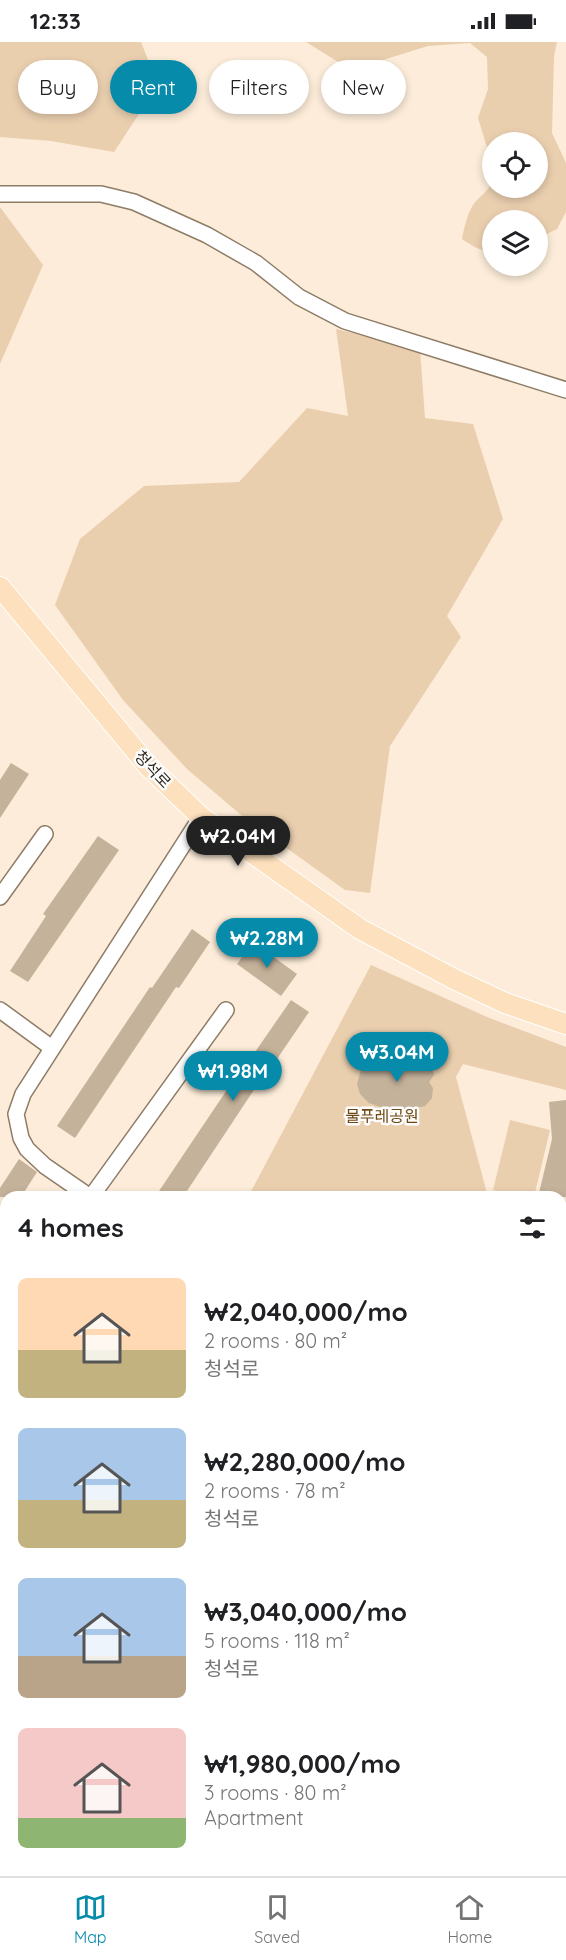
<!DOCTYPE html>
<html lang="en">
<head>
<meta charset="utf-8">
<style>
	body { margin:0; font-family:Quicksand,"Noto Sans KR",sans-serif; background:#f6f6f6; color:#202124; height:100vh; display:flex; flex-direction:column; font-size:22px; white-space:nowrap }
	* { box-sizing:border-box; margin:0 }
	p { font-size:20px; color:#757577 }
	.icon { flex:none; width:33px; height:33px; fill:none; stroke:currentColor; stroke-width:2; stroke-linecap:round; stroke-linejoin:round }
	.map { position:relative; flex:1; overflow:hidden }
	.drawer { position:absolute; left:0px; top:1149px; width:567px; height:686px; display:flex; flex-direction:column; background:#fff; border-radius:18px 18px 0 0; box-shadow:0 3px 9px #0003 }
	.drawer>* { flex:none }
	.guide { position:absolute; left:18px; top:18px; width:531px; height:54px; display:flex; gap:12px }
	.tools { position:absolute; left:482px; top:90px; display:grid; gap:12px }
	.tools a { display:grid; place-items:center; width:66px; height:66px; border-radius:50%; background:#fff; box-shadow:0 3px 9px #0003; font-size:30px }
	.price { position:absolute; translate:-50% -51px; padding:0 14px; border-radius:21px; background:#068bab; color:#fff; font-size:20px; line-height:39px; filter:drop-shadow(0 2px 3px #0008) }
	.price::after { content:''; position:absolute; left:50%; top:36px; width:18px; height:14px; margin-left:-9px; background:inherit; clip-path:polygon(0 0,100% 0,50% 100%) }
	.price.active { background:#222; color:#fff }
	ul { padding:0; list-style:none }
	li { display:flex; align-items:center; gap:18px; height:150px; padding:0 18px }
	li span { display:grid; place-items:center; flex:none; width:168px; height:120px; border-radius:9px; color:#555 }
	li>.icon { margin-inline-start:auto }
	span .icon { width:72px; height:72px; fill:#fffc; stroke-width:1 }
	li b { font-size:26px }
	h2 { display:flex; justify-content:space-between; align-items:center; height:72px; padding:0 18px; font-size:26px }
	.pill { padding:0 21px; border-radius:27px; background:#fff; box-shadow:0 3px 9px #0003; font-size:21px; line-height:54px }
	.pill.active { background:#068bab; color:#fff }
	.status { display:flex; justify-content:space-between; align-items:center; height:42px; padding:0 30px; background:#fff; direction:ltr }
	.status svg { height:16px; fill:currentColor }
	.dock { display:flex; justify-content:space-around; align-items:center; height:84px; border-top:2px solid #e0e0e0; background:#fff; font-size:16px; color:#757577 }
	.dock a { display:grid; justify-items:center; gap:3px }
	.dock .active { color:#068bab }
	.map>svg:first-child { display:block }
</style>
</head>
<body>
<div class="status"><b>12:33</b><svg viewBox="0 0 49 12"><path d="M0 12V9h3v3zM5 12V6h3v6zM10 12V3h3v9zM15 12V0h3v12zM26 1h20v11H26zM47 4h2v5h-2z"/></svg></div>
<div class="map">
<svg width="566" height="1834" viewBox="0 0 566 1834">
	<rect width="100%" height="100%" fill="#fcecd9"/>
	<!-- green -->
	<g fill="#eacfaf">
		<path d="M 0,0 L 141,0 L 158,43 L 114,110 L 51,99 L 0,95 Z"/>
		<path d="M 306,0 L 557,0 L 554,14 L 552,91 L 566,121 L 566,170 L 557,187 L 537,197 L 537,178 L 492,178 L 492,209 C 481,210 471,203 462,197 C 464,186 467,173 473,163 C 479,154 488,150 492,140 L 492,146 L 537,146 L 537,100 L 492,100 L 492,122 L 478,76 L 488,47 L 487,15 L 470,1 L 428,4 L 351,28 Z"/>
		<path d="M 0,165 L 43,223 L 0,322 Z"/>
		<path d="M 336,287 L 420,307 L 425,376 L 473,382 L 503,477 L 447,574 L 461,595 L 390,704 L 370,851 L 345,848 L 241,773 L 187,727 L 123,658 L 55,563 L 80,497 L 144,444 L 239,440 L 307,366 L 348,374 Z"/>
		<path d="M 371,923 L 487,975 L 566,1005 L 566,1048 L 463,1022 L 456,1035 L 488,1155 L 248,1155 Z"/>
		<path d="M 510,1078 L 550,1088 L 534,1155 L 521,1155 L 493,1148 Z"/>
	</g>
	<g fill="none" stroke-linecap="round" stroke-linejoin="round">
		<!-- stream -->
		<g stroke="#89755c" stroke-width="4.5">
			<path d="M 561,1354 L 566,1356"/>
			<path d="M 0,1615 L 6,1618"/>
			<path d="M 561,1791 L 566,1793"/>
		</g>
	</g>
	<!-- building -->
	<g fill="#c5b29b">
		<path d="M 11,721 L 29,732 L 0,776 L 0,738 Z"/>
		<path d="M 98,794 L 119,808 L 28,940 L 10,929 L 46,874 L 43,872 Z"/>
		<path d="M 192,887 L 210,900 L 179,946 L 176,945 L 75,1096 L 57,1084 L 150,945 L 152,946 Z"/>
		<path d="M 253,900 L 297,932 L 281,954 L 237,922 Z"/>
		<path d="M 291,958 L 309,970 L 277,1017 L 275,1016 L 183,1155 L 155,1155 L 251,1012 L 253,1013 Z"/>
		<path d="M 404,1014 L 423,1017 L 432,1024 L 434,1033 L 429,1040 L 433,1046 L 432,1056 L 425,1064 L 408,1068 L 386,1067 L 369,1061 L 360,1052 L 357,1042 L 362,1024 L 368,1019 L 387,1015 Z"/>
		<path d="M 566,1058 L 566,1155 L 538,1155 L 552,1097 L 549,1060 Z"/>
		<path d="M 19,1117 L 37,1130 L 21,1155 L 0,1155 L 0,1146 Z"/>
	</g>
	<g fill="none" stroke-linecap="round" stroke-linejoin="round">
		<!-- minor casing -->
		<g stroke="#8e7c67" stroke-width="18">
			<g id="minor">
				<path d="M 0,152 L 101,152 L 134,160 L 207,193 L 256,221 L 299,255 L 345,279 L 566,348"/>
				<path d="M 0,855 L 45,792"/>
				<path d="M 0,968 L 52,1006"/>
				<path d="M 90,1155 L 45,1124 L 27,1107 L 21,1096 L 16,1072 L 23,1052 L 201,775"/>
				<path d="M 91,1155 L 226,968"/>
				<path d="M 0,1281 L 6,1272"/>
				<path d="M 0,1781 L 6,1783"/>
				<path d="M 145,1828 L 158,1834"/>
			</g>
		</g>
		<!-- major casing -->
		<g stroke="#fff" stroke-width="22">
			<path id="major" d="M 0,545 L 149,725 L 201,775 L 360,887 L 454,937 L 505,961 L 566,982"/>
		</g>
		<!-- minor -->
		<use href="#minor" stroke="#fff" stroke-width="15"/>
		<!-- major -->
		<use href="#major" stroke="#fde0bd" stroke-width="20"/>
	</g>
	<g text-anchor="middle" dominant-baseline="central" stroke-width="5" stroke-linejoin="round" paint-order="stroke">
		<!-- street labels -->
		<g font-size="16" fill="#302920" stroke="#fcfcfc">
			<text transform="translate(153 727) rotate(47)">청석로</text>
		</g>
		<!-- park labels -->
		<g font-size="16" fill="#6e4913" stroke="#fcfcfc">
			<text x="382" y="1074">물푸레공원</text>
		</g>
	</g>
</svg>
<div class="tools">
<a><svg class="icon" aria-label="locate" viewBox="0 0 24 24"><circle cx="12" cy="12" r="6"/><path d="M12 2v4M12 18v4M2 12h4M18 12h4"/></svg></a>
<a><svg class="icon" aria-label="layers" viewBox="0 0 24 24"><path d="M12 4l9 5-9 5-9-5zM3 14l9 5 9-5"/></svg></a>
</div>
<b class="price active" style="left:238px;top:825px">₩2.04M</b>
<b class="price" style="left:267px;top:927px">₩2.28M</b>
<b class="price" style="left:397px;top:1041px">₩3.04M</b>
<b class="price" style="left:233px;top:1060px">₩1.98M</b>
<div class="guide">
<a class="pill">Buy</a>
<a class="pill active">Rent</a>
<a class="pill">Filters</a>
<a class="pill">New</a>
</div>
<section class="drawer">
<h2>4 homes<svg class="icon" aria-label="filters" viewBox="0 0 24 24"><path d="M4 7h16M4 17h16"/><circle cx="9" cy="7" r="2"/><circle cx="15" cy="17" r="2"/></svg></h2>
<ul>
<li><span style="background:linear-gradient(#ffd9b3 60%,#c2b280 0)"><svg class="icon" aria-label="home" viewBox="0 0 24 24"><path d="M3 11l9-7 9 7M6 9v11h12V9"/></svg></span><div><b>₩2,040,000/mo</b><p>2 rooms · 80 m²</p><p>청석로</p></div></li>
<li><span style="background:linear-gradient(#a9c7e8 60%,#c2b280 0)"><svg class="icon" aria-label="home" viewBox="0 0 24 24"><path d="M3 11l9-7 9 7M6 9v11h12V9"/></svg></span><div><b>₩2,280,000/mo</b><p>2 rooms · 78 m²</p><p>청석로</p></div></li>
<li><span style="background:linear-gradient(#a9c7e8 65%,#b9a48a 0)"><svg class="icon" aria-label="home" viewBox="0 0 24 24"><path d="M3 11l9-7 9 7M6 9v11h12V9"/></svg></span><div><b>₩3,040,000/mo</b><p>5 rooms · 118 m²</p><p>청석로</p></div></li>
<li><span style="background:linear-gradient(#f6c9c9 75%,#8fb573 0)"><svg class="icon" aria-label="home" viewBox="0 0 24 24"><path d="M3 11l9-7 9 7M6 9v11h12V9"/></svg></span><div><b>₩1,980,000/mo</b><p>3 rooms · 80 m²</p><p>Apartment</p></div></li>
</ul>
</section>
</div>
<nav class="dock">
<a class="active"><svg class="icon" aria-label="map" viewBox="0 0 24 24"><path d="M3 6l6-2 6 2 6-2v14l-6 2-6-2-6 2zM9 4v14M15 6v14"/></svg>Map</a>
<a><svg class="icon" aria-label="saved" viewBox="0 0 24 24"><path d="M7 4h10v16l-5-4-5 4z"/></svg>Saved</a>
<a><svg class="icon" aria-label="home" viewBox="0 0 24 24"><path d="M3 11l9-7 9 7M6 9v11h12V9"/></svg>Home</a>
</nav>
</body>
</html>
